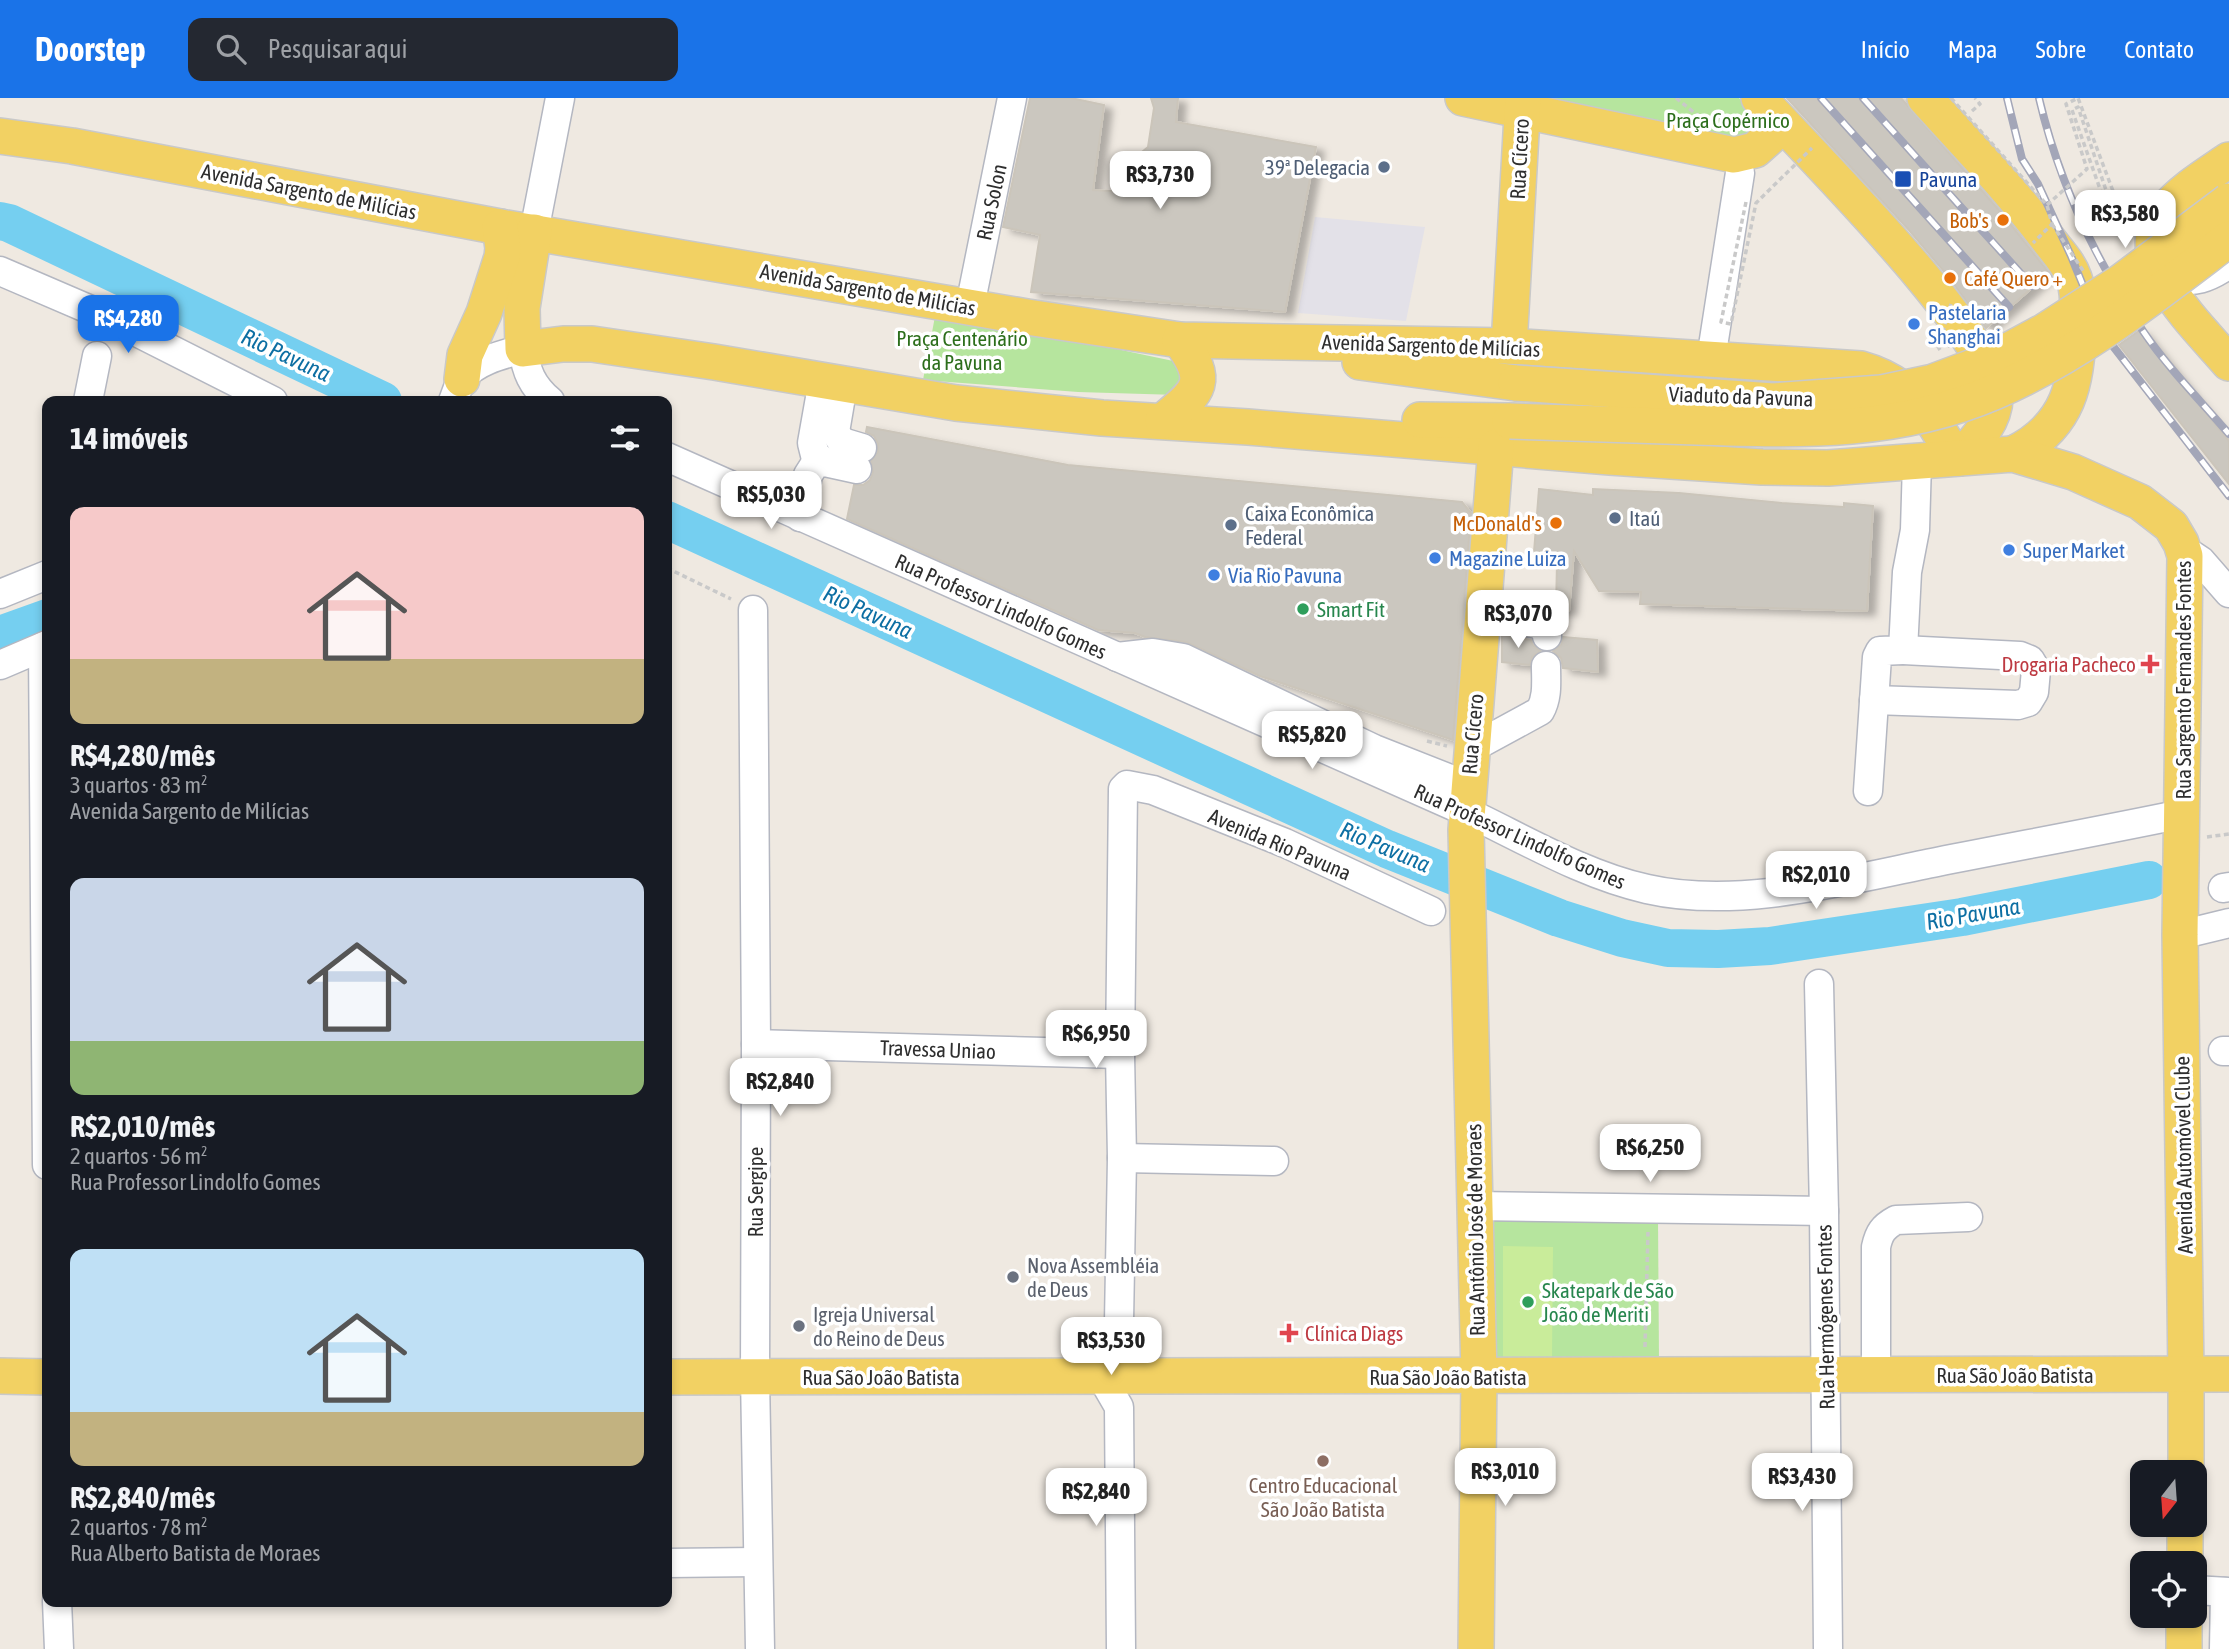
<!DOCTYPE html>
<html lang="pt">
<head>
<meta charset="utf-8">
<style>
	body { margin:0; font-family:"Asap Condensed",sans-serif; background:#242831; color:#f1f3f6; height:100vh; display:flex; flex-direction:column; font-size:26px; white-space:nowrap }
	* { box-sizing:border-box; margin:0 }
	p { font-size:23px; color:#9ea1a6 }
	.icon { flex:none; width:38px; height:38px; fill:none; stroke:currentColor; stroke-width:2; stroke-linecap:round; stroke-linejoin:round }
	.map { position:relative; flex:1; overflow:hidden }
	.drawer { position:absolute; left:42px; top:298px; width:630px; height:1211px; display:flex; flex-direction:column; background:#171b24; border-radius:14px; box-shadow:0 4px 10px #0003 }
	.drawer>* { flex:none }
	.needle { width:46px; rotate:197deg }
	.controls { position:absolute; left:2130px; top:1362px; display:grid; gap:14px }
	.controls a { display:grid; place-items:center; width:77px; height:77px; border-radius:14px; background:#171b24; box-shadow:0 4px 10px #0003; font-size:35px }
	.price { position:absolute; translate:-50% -60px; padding:0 16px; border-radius:14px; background:#fff; color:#222; font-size:23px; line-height:46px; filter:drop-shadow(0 2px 4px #0008) }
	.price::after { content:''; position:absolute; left:50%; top:42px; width:21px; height:16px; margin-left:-10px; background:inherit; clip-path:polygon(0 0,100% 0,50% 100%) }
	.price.selected { background:#1a73e8; color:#fff }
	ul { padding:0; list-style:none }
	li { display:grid; align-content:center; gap:14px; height:371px; padding:0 28px }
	li span { display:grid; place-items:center; height:217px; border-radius:14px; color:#555 }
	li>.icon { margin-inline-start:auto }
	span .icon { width:126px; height:126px; fill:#fffc; stroke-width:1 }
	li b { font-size:30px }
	h2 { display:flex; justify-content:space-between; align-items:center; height:84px; padding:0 28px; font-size:30px }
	header { display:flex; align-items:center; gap:42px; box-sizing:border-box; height:98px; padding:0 35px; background:#1a73e8; color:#fff }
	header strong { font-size:33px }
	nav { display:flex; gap:38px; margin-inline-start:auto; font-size:24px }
	.search { width:490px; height:63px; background:#242831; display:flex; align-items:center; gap:18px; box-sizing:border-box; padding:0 24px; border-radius:14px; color:#9ea1a6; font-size:26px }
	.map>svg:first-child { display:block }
</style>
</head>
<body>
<header>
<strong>Doorstep</strong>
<div class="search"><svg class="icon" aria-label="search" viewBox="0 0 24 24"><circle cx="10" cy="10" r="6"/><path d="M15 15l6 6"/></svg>Pesquisar aqui</div>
<nav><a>Início</a><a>Mapa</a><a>Sobre</a><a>Contato</a></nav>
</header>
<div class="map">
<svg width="2229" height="1551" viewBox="0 0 2229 1551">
	<defs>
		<filter id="shadow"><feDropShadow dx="8" dy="4.5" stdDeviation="3.5" flood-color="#0004"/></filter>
	</defs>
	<rect width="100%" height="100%" fill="#efe9e1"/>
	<!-- industrial -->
	<path fill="#e3e1e8" d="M 1315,119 L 1425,129 L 1406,223 L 1298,215 Z"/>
	<!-- green -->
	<g fill="#b6e59e">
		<path d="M 1532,0 L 1739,0 L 1757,20 L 1752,36 L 1745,42 Z"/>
		<path d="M 936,213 L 1178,264 L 1187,267 L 1178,297 L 1078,294 L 923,282 Z"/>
		<path d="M 1492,1120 L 1658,1120 L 1659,1264 L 1492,1264 Z"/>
	</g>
	<!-- pitch -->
	<path fill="#c9ec9a" d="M 1503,1148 L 1553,1149 L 1552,1260 L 1503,1259 Z"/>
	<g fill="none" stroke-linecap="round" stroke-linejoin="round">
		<!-- river -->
		<g stroke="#75cff0" stroke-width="38">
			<path d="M 0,123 L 9,125 L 383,303"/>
			<path d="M 667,422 L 1387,751 L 1559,820 L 1622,840 L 1668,850 L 1718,851 L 1770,848 L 1962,819 L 2149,782"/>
			<path d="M 0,537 L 47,520"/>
		</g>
	</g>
	<!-- building -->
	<g fill="#cbc7bf" stroke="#cbc5ba" stroke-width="2" filter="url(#shadow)">
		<path d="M 1030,0 L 1071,0 L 1104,7 L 1093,92 L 1129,94 L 1131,63 L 1148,49 L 1154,10 L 1151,0 L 1178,0 L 1176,24 L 1316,49 L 1285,214 L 1031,194 L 1040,137 L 1003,129 Z"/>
		<path d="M 1787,0 L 1901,0 L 2003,117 L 2049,175 L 1986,230 L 1948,178 L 1909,132 Z"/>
		<path d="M 2140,232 L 2229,343 L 2229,386 L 2119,247 Z"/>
		<path d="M 867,329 L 1068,367 L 1462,404 L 1471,415 L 1453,642 L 1260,578 L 1186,544 L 1145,539 L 1135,535 L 1098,532 L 847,421 L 854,387 L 863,387 L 870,382 L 873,374 L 871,363 L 878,354 L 878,346 L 874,338 L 866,334 Z"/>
		<path d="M 1539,391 L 1593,397 L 1593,391 L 1679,395 L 1782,405 L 1844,409 L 1844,405 L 1873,408 L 1867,513 L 1640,506 L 1641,494 L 1599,493 L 1574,453 L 1569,513 L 1556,512 L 1557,464 L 1534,454 Z"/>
		<path d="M 1502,537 L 1531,542 L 1533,547 L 1540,553 L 1532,559 L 1530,567 L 1502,564 Z"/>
		<path d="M 1563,539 L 1597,542 L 1598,574 L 1563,570 L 1561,560 L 1553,553 L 1561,547 Z"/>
	</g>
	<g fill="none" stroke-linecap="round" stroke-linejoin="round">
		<!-- minor casing -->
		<g stroke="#b4b7c1" stroke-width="31">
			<g id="minor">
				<path d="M 534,134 L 560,0"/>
				<path d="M 0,173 L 107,219 L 273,303"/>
				<path d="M 2170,179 C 2194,186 2209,180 2229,166"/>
				<path d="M 970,208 L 1012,0"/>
				<path d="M 1711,261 L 1740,75"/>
				<path d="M 823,283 L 812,345 L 815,357 L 825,364"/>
				<path d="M 843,287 L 835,334 L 842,344 L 862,350"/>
				<path d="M 88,303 L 97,258"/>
				<path d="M 453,303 C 456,296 458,288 462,281 C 474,263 504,256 523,251 C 526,273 532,288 550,303"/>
				<path d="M 667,359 L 1467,714 C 1524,741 1584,777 1647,791 C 1739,812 1846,782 1937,764 C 2018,748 2100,733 2182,716"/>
				<path d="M 800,419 L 808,377 L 815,366 L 825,364 L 857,371"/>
				<path d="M 2183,451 L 2201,463 L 2229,495"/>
				<path d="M 0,496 L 47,477"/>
				<path d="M 753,512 L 756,946 L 755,1279 L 760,1551"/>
				<path d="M 1482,517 L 1538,526 L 1547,533 L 1547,538"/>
				<path d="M 43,549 L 47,1067"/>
				<path d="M 1117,559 L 1153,555 L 1183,560 L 1374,651 L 1468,688"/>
				<path d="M 0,567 L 47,547"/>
				<path d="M 1874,602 L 2018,607 L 2028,604 L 2034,594 L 2036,572 L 2030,562 L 2020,558 L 1903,552"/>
				<path d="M 1472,650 L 1540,613 C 1548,599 1546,584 1546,568"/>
				<path d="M 1868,693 L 1877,559 L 1880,553 L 1903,552 L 1907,474 L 1915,432 L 1917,364"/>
				<path d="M 2223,790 L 2229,789"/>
				<path d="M 2180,837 L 2229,825"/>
				<path d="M 1819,886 L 1824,1113 L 1828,1551"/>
				<path d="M 756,946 L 1120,956"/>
				<path d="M 2223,953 L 2229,953"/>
				<path d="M 1122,1060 L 1274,1063"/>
				<path d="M 1475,1108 L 1824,1113"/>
				<path d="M 1101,1278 L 1119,1309 L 1121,1551"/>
				<path d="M 1118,1278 L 1122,1060 L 1120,956 L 1123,691 L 1127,687 L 1153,692 L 1285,745 L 1431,813"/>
				<path d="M 1876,1278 L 1876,1149 C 1879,1135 1883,1129 1896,1122 L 1968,1119"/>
				<path d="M 667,1465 L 757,1464"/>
				<path d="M 2194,1492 L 2229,1494"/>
				<path d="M 57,1503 L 59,1551"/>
				<path d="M 2224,1551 L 2225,1494"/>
			</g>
		</g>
		<!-- major casing -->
		<g stroke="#c9c9c9" stroke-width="38">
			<g id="major">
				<path d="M 1463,0 L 1734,57 L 1755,52 L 1783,27"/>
				<path d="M 1759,0 C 1806,52 1993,237 1995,297 C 1996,322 1976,344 1959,360"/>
				<path d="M 1925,0 C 1967,46 2010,91 2047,140 C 2056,152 2069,165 2074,180 C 2079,194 2078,212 2078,227 C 2078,284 2069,329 2013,356"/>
				<path d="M 0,38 L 72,48 L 500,129 L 1027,219 L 1180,242 L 1509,248 L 1861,271 C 1890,279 1915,297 1932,322 C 1941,335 1947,348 1957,360"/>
				<path d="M 2229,62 C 2207,77 2182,92 2165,113 C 2125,163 2198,228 2229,265"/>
				<path d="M 534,134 L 522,210 L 523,251 L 563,246 L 592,246 L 714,264 L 956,305 L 1102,320 L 1248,329 L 1610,359 L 1762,369 L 1828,370 L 2013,356 L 2073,374 L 2140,404 L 2171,428 L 2181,445 L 2185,458 L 2180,837 L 2186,1277 L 2186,1374"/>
				<path d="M 1509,248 L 1523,0"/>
				<path d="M 1360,264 L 1516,285"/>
				<path d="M 462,281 L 465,257 L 484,215 L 502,159 L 503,150 L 500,129"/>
				<path d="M 1420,322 L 1510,323"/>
				<path d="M 1163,323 C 1199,293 1211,285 1180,242"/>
				<path d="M 0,1278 L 47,1279"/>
				<path d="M 667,1279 L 2229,1276"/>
				<path d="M 2185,1465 L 2185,1426"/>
				<path d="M 1476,1551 L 1479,1278 L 1466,732 L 1496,349"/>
				<path d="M 2184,1551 L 2184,1517"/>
			</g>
		</g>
		<!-- path -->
		<g stroke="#c9c9c9" stroke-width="3.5" stroke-dasharray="5 3.5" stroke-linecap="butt">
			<path d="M 1676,0 L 1701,20"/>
			<path d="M 1972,13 L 1980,6 L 1975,0"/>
			<path d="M 2110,104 L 2133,115"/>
			<path d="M 667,470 L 731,501"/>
			<path d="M 1427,643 L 1447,648"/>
			<path d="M 2207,739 L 2229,736"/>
			<path d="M 1645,1249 L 1648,1134"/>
		</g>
		<!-- minor -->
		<use href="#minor" stroke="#fff" stroke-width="28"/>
		<!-- major -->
		<use href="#major" stroke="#f2d163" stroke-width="35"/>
		<!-- rail casing -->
		<g stroke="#a3a6b8" stroke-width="8">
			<g id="rail">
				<path d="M 1821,0 L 2009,209"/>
				<path d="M 1863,0 L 2032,188"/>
				<path d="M 2007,0 L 2022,61 L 2038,86 L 2071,158 L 2102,234 L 2229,398"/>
				<path d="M 2039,0 C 2059,85 2095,161 2143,233 C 2168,270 2200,302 2229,336"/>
			</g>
		</g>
		<!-- rail -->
		<use href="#rail" stroke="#fff" stroke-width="5" stroke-dasharray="16" stroke-linecap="butt"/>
		<!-- major-bridge casing -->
		<g stroke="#c9c9c9" stroke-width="38" stroke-linecap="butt">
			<g id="major-bridge">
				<path d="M 1516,285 L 1773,303 L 1881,295 L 1933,284 L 1989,263 L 2045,233 L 2121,184 L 2229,103"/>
				<path d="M 1510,323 C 1572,325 1634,327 1696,329 C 1800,332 1896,336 1994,294 C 2080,257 2155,197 2229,141"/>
			</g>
		</g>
		<!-- path-bridge -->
		<g stroke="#c9c9c9" stroke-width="3.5" stroke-dasharray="5 3.5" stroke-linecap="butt">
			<path d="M 1951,0 L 2047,107 L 2052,126 L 2033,145"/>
			<path d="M 1746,104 L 1721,224 L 1731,226 L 1756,105 L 1812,50"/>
			<path d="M 2047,107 L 2087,71 L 2066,6 L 2078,0 L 2128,133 L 2116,136 L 2072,12 L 2078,9 L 2110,104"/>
			<path d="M 2052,126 L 2084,174"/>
			<path d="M 1950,249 L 1942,237 L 1951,206"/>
			<path d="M 1940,252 L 1937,247 L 1943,242 L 1947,248"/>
		</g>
		<!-- major-bridge -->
		<use href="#major-bridge" stroke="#f2d163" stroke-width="35"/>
	</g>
	<!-- markers -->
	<g fill="#5c6f8a" stroke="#fff" stroke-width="2.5">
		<circle cx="1384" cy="69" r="7"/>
		<circle cx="1615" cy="420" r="7"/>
		<circle cx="1231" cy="427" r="7"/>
	</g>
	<rect fill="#1a4fb4" stroke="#fff" stroke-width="2.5" x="1894" y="72" width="18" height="18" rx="3.5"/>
	<g fill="#e8710a" stroke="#fff" stroke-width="2.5">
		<circle cx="2003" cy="122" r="7"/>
		<circle cx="1950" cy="180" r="7"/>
		<circle cx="1556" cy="425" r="7"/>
	</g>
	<g fill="#3f7fe0" stroke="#fff" stroke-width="2.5">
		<circle cx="1914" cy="226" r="7"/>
		<circle cx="2009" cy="452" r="7"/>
		<circle cx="1435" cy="460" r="7"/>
		<circle cx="1214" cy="477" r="7"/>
	</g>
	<g fill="#2e9e5b" stroke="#fff" stroke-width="2.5">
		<circle cx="1303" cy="511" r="7"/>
		<circle cx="1528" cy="1204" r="7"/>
	</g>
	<g fill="#e0444e" stroke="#fff" stroke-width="2.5">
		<path d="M2146.5 555.5h7v7h7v7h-7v7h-7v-7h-7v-7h7z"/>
		<path d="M1285.5 1224.5h7v7h7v7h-7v7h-7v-7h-7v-7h7z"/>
	</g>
	<g fill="#6b7280" stroke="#fff" stroke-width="2.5">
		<circle cx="1013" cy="1179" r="7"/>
		<circle cx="799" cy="1228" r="7"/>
	</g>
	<circle fill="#8d6e63" stroke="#fff" stroke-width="2.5" cx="1323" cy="1363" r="7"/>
	<g text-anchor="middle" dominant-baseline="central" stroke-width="7" stroke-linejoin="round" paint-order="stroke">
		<!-- park labels -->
		<g font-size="21" fill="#2c6e1b" stroke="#fff">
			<text x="1728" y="22">Praça Copérnico</text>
			<text x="962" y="240">Praça Centenário<tspan x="962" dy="24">da Pavuna</tspan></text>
		</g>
		<!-- street labels -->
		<g font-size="21" fill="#2e2e2e" stroke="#fff">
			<text transform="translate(1519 61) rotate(-87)">Rua Cícero</text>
			<text transform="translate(309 93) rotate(11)">Avenida Sargento de Milícias</text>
			<text transform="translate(991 104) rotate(-78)">Rua Solon</text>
			<text transform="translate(868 191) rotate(10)">Avenida Sargento de Milícias</text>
			<text transform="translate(1431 247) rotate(2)">Avenida Sargento de Milícias</text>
			<text transform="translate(1741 298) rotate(2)">Viaduto da Pavuna</text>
			<text transform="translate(1001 508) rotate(24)">Rua Professor Lindolfo Gomes</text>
			<text transform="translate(2183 582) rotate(-90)">Rua Sargento Fernandes Fontes</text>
			<text transform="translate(1472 636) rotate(-85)">Rua Cícero</text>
			<text transform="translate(1520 738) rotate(24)">Rua Professor Lindolfo Gomes</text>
			<text transform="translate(1280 746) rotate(23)">Avenida Rio Pavuna</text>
			<text transform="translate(938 951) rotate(2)">Travessa Uniao</text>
			<text transform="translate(2183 1057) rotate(-91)">Avenida Automóvel Clube</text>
			<text transform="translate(755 1094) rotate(-90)">Rua Sergipe</text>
			<text transform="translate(1475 1132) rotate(-91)">Rua Antônio José de Moraes</text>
			<text transform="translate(1825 1219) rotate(-91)">Rua Hermógenes Fontes</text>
			<text x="2015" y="1277">Rua São João Batista</text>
			<text x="881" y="1279">Rua São João Batista</text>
			<text x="1448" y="1279">Rua São João Batista</text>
		</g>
		<!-- service labels -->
		<g font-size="21" fill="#4e5e75" stroke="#fff" text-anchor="start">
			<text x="1370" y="69" text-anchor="end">39ª Delegacia</text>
			<text x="1245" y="415">Caixa Econômica<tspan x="1245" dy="24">Federal</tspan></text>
			<text x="1629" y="420">Itaú</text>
		</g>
		<!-- transit labels -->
		<g font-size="21" fill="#164399" stroke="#fff" text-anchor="start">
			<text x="1919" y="81">Pavuna</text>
		</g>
		<!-- food labels -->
		<g font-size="21" fill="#c56008" stroke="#fff" text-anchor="end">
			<text x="1989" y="122">Bob's</text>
			<text x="1964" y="180" text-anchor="start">Café Quero +</text>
			<text x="1542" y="425">McDonald's</text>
		</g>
		<!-- shop labels -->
		<g font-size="21" fill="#366cbe" stroke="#fff" text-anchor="start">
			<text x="1928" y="214">Pastelaria<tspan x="1928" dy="24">Shanghai</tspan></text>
			<text x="2023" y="452">Super Market</text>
			<text x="1449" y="460">Magazine Luiza</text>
			<text x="1228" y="477">Via Rio Pavuna</text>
		</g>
		<!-- leisure labels -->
		<g font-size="21" fill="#27864d" stroke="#fff" text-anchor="start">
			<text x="1317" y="511">Smart Fit</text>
			<text x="1542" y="1192">Skatepark de São<tspan x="1542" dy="24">João de Meriti</tspan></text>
		</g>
		<!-- health labels -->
		<g font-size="21" fill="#be3a42" stroke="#fff" text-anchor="end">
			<text x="2136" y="566">Drogaria Pacheco</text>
			<text x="1305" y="1235" text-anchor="start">Clínica Diags</text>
		</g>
		<!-- worship labels -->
		<g font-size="21" fill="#5b616d" stroke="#fff" text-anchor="start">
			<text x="1027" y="1167">Nova Assembléia<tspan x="1027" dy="24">de Deus</tspan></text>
			<text x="813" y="1216">Igreja Universal<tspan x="813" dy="24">do Reino de Deus</tspan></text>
		</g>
		<!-- education labels -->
		<g font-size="21" fill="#785e54" stroke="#fff">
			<text x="1323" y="1387">Centro Educacional<tspan x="1323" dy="24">São João Batista</tspan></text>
		</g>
		<!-- water labels -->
		<g font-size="23" font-style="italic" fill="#0d6fa3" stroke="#fff">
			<text transform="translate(286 257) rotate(25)">Rio Pavuna</text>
			<text transform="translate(868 514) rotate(25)">Rio Pavuna</text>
			<text transform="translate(1385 749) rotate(23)">Rio Pavuna</text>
			<text transform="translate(1973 816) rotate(-10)">Rio Pavuna</text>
		</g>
	</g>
</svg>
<div class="controls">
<a><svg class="needle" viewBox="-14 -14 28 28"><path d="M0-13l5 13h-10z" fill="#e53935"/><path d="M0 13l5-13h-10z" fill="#9ea1a6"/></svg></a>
<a><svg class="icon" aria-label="locate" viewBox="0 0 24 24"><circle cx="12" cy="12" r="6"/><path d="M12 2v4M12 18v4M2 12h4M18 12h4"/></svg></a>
</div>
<b class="price" style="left:1160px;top:113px">R$3,730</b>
<b class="price" style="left:2125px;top:152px">R$3,580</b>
<b class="price selected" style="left:128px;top:257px">R$4,280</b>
<b class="price" style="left:771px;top:433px">R$5,030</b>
<b class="price" style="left:1518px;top:552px">R$3,070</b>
<b class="price" style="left:1312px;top:673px">R$5,820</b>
<b class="price" style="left:1816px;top:813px">R$2,010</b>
<b class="price" style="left:1096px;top:972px">R$6,950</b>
<b class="price" style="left:780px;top:1020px">R$2,840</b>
<b class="price" style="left:1650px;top:1086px">R$6,250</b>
<b class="price" style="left:1111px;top:1279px">R$3,530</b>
<b class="price" style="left:1505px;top:1410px">R$3,010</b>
<b class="price" style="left:1802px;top:1415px">R$3,430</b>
<b class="price" style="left:1096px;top:1430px">R$2,840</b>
<section class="drawer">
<h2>14 imóveis<svg class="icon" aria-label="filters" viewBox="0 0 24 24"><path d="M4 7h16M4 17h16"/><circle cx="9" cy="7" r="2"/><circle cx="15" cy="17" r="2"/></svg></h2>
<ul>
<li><span style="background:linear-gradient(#f6c9c9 70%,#c2b280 0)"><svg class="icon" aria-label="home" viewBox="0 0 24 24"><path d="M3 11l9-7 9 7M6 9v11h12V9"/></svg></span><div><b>R$4,280/mês</b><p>3 quartos · 83 m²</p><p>Avenida Sargento de Milícias</p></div></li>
<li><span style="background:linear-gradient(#c9d6e8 75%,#8fb573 0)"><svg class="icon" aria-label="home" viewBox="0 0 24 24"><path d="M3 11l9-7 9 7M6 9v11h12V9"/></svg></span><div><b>R$2,010/mês</b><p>2 quartos · 56 m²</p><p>Rua Professor Lindolfo Gomes</p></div></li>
<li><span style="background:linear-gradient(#bfe0f5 75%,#c2b280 0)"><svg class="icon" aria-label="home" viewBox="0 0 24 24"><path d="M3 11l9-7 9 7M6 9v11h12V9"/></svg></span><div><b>R$2,840/mês</b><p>2 quartos · 78 m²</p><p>Rua Alberto Batista de Moraes</p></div></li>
</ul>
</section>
</div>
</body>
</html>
